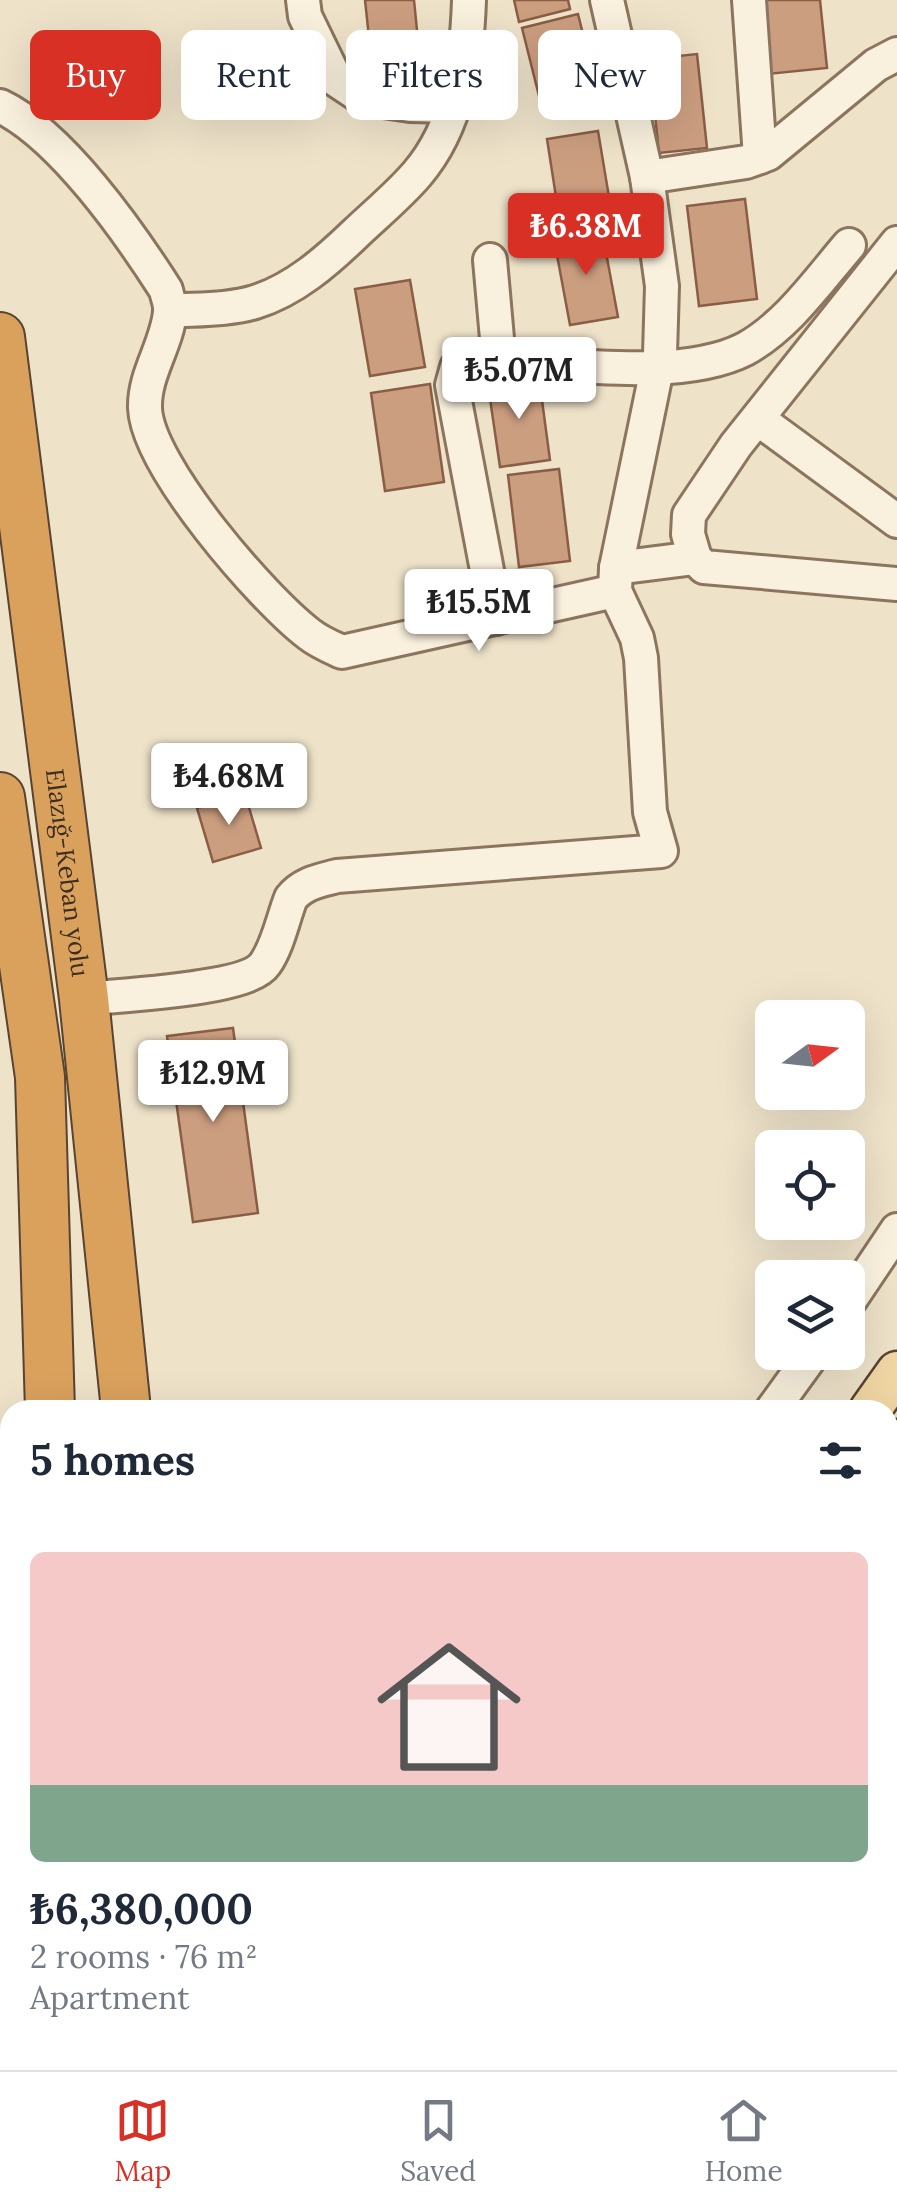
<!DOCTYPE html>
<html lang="en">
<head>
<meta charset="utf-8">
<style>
	body { margin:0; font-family:Lora,serif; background:#f6f6f7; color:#1f2937; height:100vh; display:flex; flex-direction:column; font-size:38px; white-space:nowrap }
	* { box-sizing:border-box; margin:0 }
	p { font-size:32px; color:#747a83 }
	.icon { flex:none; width:55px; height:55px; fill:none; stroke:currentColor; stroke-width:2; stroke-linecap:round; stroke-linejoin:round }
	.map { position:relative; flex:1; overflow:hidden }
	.side { position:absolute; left:0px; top:1400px; width:898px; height:670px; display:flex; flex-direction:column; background:#fff; border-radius:30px 30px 0 0; box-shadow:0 10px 40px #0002 }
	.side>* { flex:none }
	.banner { position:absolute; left:30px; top:30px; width:838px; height:90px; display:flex; gap:20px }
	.needle { width:65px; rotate:75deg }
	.buttons { position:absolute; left:755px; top:1000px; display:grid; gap:20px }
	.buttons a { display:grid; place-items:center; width:110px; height:110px; border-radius:15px; background:#fff; box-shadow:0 10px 40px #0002; font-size:50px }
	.price { position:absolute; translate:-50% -85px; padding:0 22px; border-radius:10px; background:#fff; color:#222; font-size:32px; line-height:65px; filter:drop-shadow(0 2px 5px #0008) }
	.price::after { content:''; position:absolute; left:50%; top:60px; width:30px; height:22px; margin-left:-15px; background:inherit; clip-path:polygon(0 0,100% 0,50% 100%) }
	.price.current { background:#d93025; color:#fff }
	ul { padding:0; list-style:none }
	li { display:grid; align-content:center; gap:20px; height:530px; padding:0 30px }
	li+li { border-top:2px solid #e0e1e3 }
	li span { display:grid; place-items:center; height:310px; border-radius:15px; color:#555 }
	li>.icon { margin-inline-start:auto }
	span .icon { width:180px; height:180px; fill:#fffc; stroke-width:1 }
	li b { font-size:42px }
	h2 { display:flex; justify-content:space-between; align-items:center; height:120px; padding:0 30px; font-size:42px }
	.pill { padding:0 35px; border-radius:15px; background:#fff; box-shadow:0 10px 40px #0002; font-size:35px; line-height:90px }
	.pill.current { background:#d93025; color:#fff }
	.menu { display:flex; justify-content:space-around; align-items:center; height:140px; border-top:2px solid #e0e1e3; background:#fff; font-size:28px; color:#747a83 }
	.menu a { display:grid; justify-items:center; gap:5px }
	.menu .current { color:#d93025 }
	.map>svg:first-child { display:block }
</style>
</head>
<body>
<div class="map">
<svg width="897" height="2070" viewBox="0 0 897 2070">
	<rect width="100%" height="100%" fill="#eee2c9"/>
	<!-- building -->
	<g fill="#cc9e80" stroke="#8a5e44" stroke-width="2.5">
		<path d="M 365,0 L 414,0 L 421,71 L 373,75 Z"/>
		<path d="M 514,0 L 568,0 L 570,9 L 519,22 Z"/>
		<path d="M 761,0 L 820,0 L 827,68 L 768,74 Z"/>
		<path d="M 578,14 L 599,98 L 543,112 L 522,28 Z"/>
		<path d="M 697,54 L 707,148 L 659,153 L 649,59 Z"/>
		<path d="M 598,131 L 613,221 L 561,229 L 547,139 Z"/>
		<path d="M 745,199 L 757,299 L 699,306 L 687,206 Z"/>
		<path d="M 602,231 L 618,317 L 570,325 L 554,239 Z"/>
		<path d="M 410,280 L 425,367 L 370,376 L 355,289 Z"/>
		<path d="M 539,378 L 550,460 L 500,467 L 488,385 Z"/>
		<path d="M 430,384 L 444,482 L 385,491 L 371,393 Z"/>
		<path d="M 559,469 L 570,561 L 519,567 L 508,475 Z"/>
		<path d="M 245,794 L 261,848 L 213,862 L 197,808 Z"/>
		<path d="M 233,1028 L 258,1213 L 193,1222 L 167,1036 Z"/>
		<path d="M 0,1797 L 8,1850 L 0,1851 Z"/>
		<path d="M 10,1908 L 10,1962 L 0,1963 L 0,1909 Z"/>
		<path d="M 5,1974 L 10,2014 L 0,2015 L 0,1975 Z"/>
		<path d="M 498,2060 L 598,2060 L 599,2070 L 499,2070 Z"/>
	</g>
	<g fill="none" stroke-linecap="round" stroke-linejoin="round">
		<!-- minor casing -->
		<g stroke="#8b755e" stroke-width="38">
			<g id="minor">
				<path d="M 303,0 L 305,16 L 336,80 L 363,98 L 410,105 L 454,106"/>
				<path d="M 607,0 L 647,177"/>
				<path d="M 749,0 L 760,157"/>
				<path d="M 0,106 C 61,135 129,232 166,290 C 167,296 171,305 170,312 C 167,345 144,374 145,408 C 147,466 263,599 309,634 C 319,642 331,647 342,652 L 615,591 L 616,568 L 660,354 L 662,286 L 647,177 L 746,162 L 768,154 L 876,65 L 897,54"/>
				<path d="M 897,243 L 736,445 L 689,515 L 688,534 L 695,558 L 704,567 L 897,584"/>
				<path d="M 490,260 L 499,361 C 569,364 683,381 745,349 C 787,326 818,281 849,245"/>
				<path d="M 170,311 C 197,309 229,310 255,302 C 294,290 327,261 356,233 C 376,214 399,195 417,174 C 458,126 467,61 469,0"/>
				<path d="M 758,419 L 897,521"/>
				<path d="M 616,568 L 695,558"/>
				<path d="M 496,618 L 452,385 L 457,367 L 466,362 L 499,361"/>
				<path d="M 84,999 C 119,995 247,990 265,964 C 278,946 283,918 291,898 C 303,883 319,881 337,876 L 661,851 L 650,812 L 641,658 L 637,638 L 615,591"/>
				<path d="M 848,1303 L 897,1230"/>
				<path d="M 772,1410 L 814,1352"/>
				<path d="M 703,2060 L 705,2070"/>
			</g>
		</g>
		<!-- major casing -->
		<g stroke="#594332" stroke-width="45">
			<g id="major">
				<path d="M 870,1410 L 897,1372"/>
				<path d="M 888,1454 L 897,1440"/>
				<path d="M 0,1581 L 10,1579"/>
				<path d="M 0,1678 L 10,1676"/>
			</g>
		</g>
		<!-- highway casing -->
		<g stroke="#594332" stroke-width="52">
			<g id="highway">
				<path id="s1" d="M 0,337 L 84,999 L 126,1410"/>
				<path d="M 0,797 L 40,1077 L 50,1410"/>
				<path d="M 0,1483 L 10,1465"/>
				<path d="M 0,1750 L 10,1754"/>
				<path d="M 133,2060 L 135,2070"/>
				<path d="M 194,2060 L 195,2070"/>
			</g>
		</g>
		<!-- minor -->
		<use href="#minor" stroke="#f9f0dd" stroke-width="32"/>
		<!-- major -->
		<use href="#major" stroke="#f0d6a3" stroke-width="40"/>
		<!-- highway -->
		<use href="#highway" stroke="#daa15d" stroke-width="48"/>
	</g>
	<g text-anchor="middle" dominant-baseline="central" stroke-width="8" stroke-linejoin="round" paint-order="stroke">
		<!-- street labels -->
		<g font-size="25" fill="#3c2d21" stroke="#f6edd9">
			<text stroke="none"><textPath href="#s1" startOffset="540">Elazığ-Keban yolu</textPath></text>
		</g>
	</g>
</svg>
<div class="buttons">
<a><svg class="needle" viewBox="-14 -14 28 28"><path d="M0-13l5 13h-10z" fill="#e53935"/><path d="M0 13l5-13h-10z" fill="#747a83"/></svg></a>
<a><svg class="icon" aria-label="locate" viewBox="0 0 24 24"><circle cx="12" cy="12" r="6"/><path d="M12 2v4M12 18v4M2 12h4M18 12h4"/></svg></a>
<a><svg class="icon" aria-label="layers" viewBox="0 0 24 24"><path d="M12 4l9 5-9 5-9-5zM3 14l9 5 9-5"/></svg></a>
</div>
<b class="price current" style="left:586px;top:278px">₺6.38M</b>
<b class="price" style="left:519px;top:422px">₺5.07M</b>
<b class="price" style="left:479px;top:654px">₺15.5M</b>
<b class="price" style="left:229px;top:828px">₺4.68M</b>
<b class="price" style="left:213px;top:1125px">₺12.9M</b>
<div class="banner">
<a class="pill current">Buy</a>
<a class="pill">Rent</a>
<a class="pill">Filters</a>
<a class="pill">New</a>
</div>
<section class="side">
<h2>5 homes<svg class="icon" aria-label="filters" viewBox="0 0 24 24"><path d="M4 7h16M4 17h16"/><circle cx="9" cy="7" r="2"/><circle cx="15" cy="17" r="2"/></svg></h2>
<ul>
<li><span style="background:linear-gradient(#f6c9c9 75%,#7fa58c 0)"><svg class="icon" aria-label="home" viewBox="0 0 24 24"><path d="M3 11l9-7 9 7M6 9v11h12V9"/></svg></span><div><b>₺6,380,000</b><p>2 rooms · 76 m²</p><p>Apartment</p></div></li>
</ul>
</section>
</div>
<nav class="menu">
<a class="current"><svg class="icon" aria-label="map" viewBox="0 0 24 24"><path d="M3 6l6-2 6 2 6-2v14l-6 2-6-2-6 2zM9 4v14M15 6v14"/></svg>Map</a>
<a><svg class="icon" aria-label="saved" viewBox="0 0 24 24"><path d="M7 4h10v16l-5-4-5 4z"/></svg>Saved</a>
<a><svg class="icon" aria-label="home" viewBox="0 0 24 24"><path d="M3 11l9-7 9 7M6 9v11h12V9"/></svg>Home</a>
</nav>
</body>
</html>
